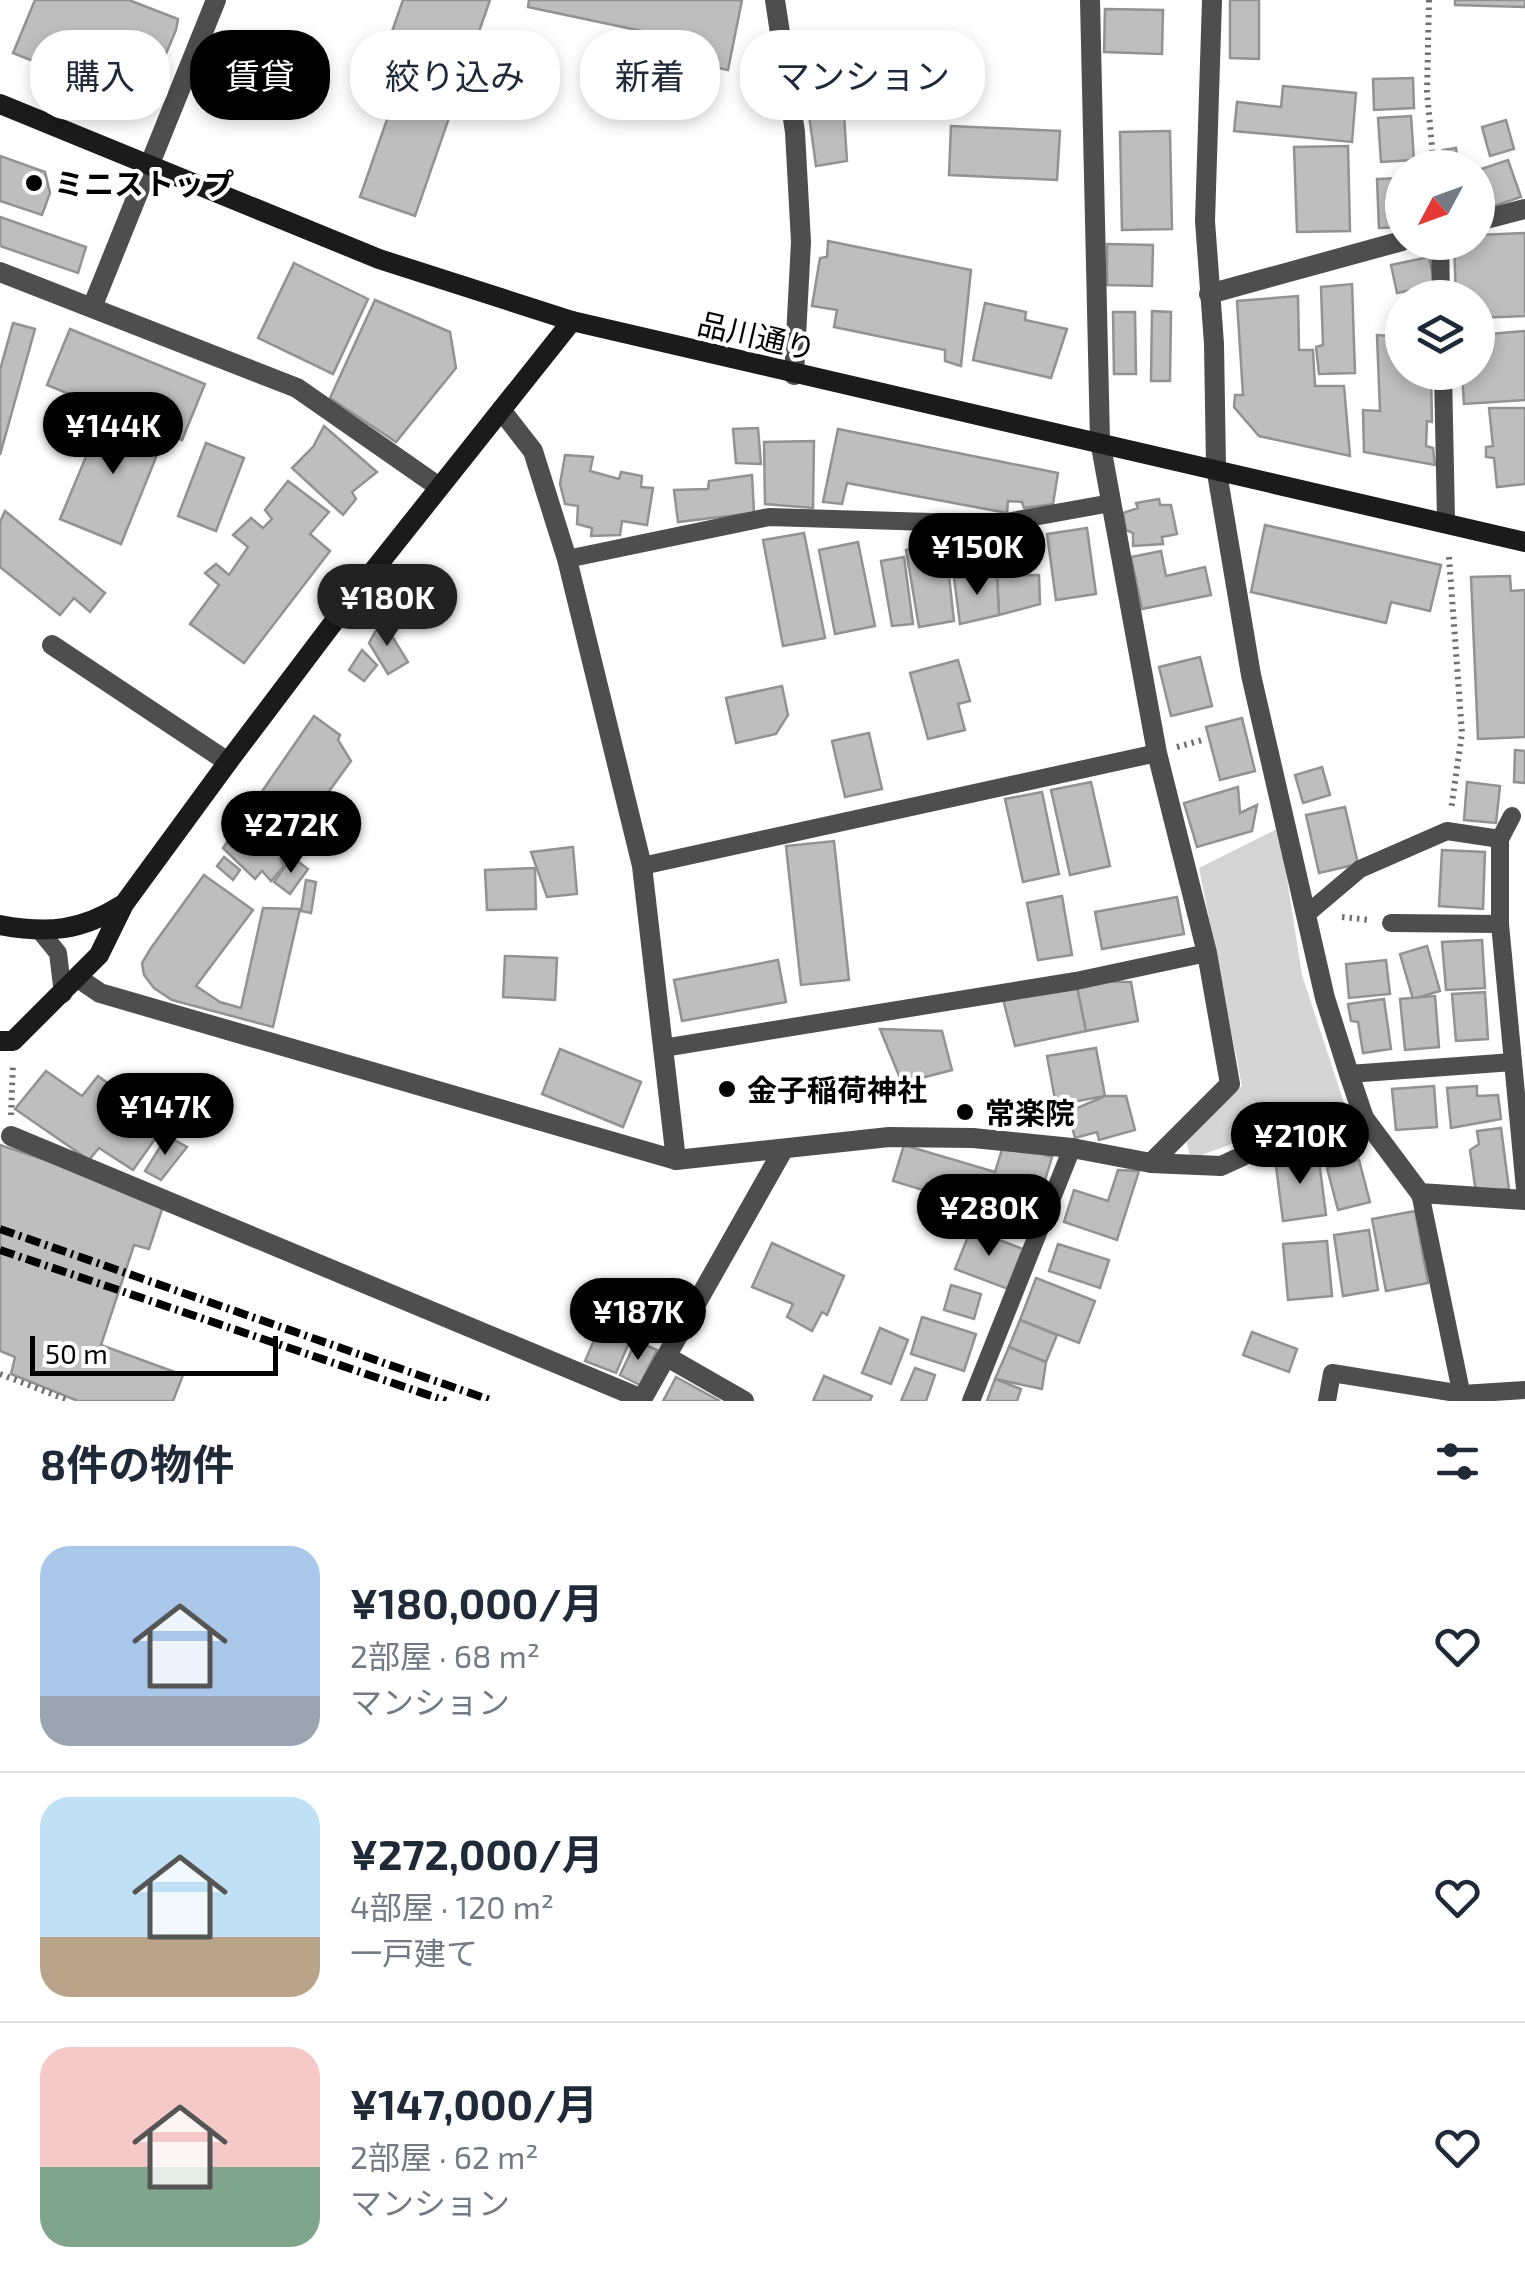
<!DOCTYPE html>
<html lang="ja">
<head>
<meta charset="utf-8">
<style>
	body { margin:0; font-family:"Exo 2","Noto Sans JP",sans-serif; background:#f6f6f7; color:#1f2937; height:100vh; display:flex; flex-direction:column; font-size:38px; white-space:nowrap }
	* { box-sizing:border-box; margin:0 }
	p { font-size:32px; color:#747a83 }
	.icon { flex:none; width:55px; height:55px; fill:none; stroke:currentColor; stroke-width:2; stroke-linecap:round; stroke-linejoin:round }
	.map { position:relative; height:1401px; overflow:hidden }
	.sheet { display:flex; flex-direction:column; background:#fff; flex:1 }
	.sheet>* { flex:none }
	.banner { position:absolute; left:30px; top:30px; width:1000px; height:90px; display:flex; gap:20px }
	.needle { width:65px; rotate:229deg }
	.tools { position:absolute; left:1385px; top:150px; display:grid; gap:20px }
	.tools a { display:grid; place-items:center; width:110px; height:110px; border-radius:50%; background:#fff; box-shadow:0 5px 15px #0003; font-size:50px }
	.scale { position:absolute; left:30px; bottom:25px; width:248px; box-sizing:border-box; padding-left:10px; border:5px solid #000; border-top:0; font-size:28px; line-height:35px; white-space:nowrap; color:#000; -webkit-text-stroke:8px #fff; paint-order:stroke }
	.price { position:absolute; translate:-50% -85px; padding:0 22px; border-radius:35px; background:#000; color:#fff; font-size:32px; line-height:65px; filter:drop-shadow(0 2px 5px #0008) }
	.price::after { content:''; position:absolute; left:50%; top:60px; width:30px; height:22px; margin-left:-15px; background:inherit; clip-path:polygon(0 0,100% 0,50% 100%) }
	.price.on { background:#222; color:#fff }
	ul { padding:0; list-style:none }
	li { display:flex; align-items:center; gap:30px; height:250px; padding:0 40px }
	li+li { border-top:2px solid #e0e1e3 }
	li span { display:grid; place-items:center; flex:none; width:280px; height:200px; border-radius:30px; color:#555 }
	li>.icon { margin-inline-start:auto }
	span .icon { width:120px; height:120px; fill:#fffc; stroke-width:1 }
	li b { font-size:42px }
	h2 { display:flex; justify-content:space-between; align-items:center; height:120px; padding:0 40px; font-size:42px }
	.pill { padding:0 35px; border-radius:40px; background:#fff; box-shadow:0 5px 15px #0003; font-size:35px; line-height:90px }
	.pill.on { background:#000; color:#fff }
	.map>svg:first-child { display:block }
</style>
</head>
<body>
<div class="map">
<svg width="1525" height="1401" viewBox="0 0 1525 1401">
	<rect width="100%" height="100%" fill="#fff"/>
	<!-- green -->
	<path fill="#d5d5d5" d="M 1279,828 L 1302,975 L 1344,1103 L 1191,1159 L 1186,1140 L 1242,1086 L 1199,868 Z"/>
	<!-- building -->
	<g fill="#bebebe" stroke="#929292" stroke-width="2.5">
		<path d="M 35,0 L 129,0 L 178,19 L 176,30 L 165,56 L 129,86 L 123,97 L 13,53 Z"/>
		<path d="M 403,0 L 490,0 L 415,216 L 360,197 L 391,108 L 368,100 Z"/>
		<path d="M 529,0 L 742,0 L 728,70 L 694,63 L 698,43 L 528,7 Z"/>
		<path d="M 1230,0 L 1259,0 L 1259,59 L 1230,58 Z"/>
		<path d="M 1455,0 L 1525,0 L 1525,7 L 1455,5 Z"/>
		<path d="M 1105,9 L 1163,10 L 1162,54 L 1104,52 Z"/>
		<path d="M 1413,78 L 1414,108 L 1374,110 L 1373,79 Z"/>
		<path d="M 1283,86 L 1356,93 L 1352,142 L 1234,131 L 1237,102 L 1281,107 Z"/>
		<path d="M 809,115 L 844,115 L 847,161 L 816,166 Z"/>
		<path d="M 1411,116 L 1414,160 L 1381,162 L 1378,118 Z"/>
		<path d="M 1506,120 L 1514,149 L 1490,156 L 1482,127 Z"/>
		<path d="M 951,126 L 1060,131 L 1057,180 L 949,175 Z"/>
		<path d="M 1170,131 L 1172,229 L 1122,230 L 1120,132 Z"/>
		<path d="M 1348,146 L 1350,231 L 1297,232 L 1294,147 Z"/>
		<path d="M 1456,148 L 1459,168 L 1445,168 L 1443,150 Z"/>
		<path d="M 0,156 L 45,172 L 50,193 L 42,215 L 0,201 Z"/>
		<path d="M 1508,160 L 1521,197 L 1494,206 L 1481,169 Z"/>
		<path d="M 1402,178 L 1402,227 L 1379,228 L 1377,179 Z"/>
		<path d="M 0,217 L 86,247 L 78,273 L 0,246 Z"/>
		<path d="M 1525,233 L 1525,316 L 1478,318 L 1478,298 L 1456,298 L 1454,242 L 1478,242 L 1478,235 Z"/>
		<path d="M 828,241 L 971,270 L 961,366 L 945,361 L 945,350 L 834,327 L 837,310 L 812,306 L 820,258 L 827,257 Z"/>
		<path d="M 1107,244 L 1153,245 L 1152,286 L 1107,285 Z"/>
		<path d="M 1429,257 L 1435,285 L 1397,293 L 1391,265 Z"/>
		<path d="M 294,263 L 368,299 L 333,374 L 258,338 Z"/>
		<path d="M 1352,284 L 1355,373 L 1319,374 L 1316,347 L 1323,345 L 1321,287 Z"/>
		<path d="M 1298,296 L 1299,350 L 1313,350 L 1315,386 L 1344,386 L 1350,456 L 1259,436 L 1234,407 L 1235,395 L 1243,395 L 1237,301 Z"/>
		<path d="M 375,300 L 450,332 L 456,368 L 396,442 L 330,398 Z"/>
		<path d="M 985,303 L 1026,312 L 1025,320 L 1067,329 L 1051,378 L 973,360 Z"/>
		<path d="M 1152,311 L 1171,312 L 1170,381 L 1151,381 Z"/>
		<path d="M 1113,312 L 1135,312 L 1136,374 L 1114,374 Z"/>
		<path d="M 13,323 L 35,329 L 0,455 L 0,370 Z"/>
		<path d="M 70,329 L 205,384 L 182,440 L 47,385 Z"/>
		<path d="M 1525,331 L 1525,400 L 1464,404 L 1462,372 L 1478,372 L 1478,335 Z"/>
		<path d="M 1377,335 L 1402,337 L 1402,372 L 1431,372 L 1432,422 L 1427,421 L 1426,446 L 1433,448 L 1435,465 L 1364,452 L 1363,410 L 1380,411 Z"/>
		<path d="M 1489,408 L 1525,408 L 1525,484 L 1497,487 L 1494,458 L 1486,457 L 1486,447 L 1493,446 Z"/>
		<path d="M 105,411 L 165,435 L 121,544 L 60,519 Z"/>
		<path d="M 324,426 L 377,472 L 352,492 L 356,499 L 343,515 L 292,468 L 313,447 Z"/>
		<path d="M 758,428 L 761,464 L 736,463 L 733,429 Z"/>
		<path d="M 838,429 L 1058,473 L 1053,504 L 1024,508 L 1022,502 L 1008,501 L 1007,513 L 847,483 L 842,504 L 823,502 Z"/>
		<path d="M 814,441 L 813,508 L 765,504 L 764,442 Z"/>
		<path d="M 206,443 L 244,458 L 216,531 L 178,516 Z"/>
		<path d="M 565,455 L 593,457 L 590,471 L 619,479 L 621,472 L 642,476 L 641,487 L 653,488 L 647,525 L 622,521 L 620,535 L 591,536 L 592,528 L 577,524 L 578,506 L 565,504 L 560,484 Z"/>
		<path d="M 752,475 L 754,513 L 678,522 L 674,490 L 708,489 L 709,481 Z"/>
		<path d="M 288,481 L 329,512 L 310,534 L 330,551 L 244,663 L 190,624 L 219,585 L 205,573 L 216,564 L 229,575 L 248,547 L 233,535 L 251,518 L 263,528 L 272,519 L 265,510 Z"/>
		<path d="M 1159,499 L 1160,505 L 1171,505 L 1177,534 L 1162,537 L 1163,544 L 1133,546 L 1133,533 L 1126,530 L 1123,513 L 1138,508 L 1136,503 Z"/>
		<path d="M 5,511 L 105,593 L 90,612 L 74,598 L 60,615 L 0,567 L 0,522 Z"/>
		<path d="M 1265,525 L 1441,565 L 1430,611 L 1391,602 L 1386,623 L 1251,592 Z"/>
		<path d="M 1087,528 L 1096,594 L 1056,600 L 1047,534 Z"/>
		<path d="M 804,533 L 825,638 L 783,646 L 763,540 Z"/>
		<path d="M 1031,534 L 1035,557 L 1005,563 L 1001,540 Z"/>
		<path d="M 945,540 L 954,621 L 919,627 L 906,550 Z"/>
		<path d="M 858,542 L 875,626 L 835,634 L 819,550 Z"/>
		<path d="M 1161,551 L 1166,576 L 1205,567 L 1211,595 L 1142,609 L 1131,557 Z"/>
		<path d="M 904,557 L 913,624 L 892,626 L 881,561 Z"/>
		<path d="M 1039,575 L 1040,604 L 999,615 L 997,576 Z"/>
		<path d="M 997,576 L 999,615 L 960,624 L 954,578 Z"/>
		<path d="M 1510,576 L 1511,591 L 1525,590 L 1525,737 L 1478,739 L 1471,577 Z"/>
		<path d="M 382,620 L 408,662 L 388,674 L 369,643 Z"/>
		<path d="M 362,650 L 377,665 L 364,681 L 349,670 Z"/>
		<path d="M 1200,657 L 1212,706 L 1171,716 L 1159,667 Z"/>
		<path d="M 958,660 L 970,701 L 958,704 L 965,730 L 928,739 L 910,673 Z"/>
		<path d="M 782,686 L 788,715 L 776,734 L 736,743 L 726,698 Z"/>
		<path d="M 314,716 L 340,735 L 338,740 L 351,761 L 280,859 L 284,866 L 271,881 L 262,871 L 255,879 L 223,848 Z"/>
		<path d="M 1242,718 L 1255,771 L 1220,780 L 1206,727 Z"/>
		<path d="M 869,733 L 882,789 L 845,797 L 832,741 Z"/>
		<path d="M 1515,750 L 1525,751 L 1525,783 L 1514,782 Z"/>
		<path d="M 1322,767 L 1330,795 L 1303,803 L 1295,775 Z"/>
		<path d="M 1091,782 L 1110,866 L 1070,875 L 1051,790 Z"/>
		<path d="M 1467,782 L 1500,786 L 1496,823 L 1464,820 Z"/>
		<path d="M 1238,787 L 1240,813 L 1257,805 L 1252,831 L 1197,847 L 1184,803 Z"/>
		<path d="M 1042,792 L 1059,874 L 1023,882 L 1005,799 Z"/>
		<path d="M 1345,807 L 1358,864 L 1319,873 L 1306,815 Z"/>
		<path d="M 834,841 L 849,980 L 801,985 L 786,846 Z"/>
		<path d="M 573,847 L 577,894 L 547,897 L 531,852 Z"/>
		<path d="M 1442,850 L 1485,852 L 1483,909 L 1439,906 Z"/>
		<path d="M 224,857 L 240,870 L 233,880 L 217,866 Z"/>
		<path d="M 292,857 L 308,869 L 290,894 L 274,882 Z"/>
		<path d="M 535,868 L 536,909 L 487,910 L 485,870 Z"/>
		<path d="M 204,875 L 253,910 L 196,986 L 220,1002 L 241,1008 L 263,908 L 300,909 L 273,1027 L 172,1000 L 154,988 L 144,975 L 142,963 L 151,948 Z"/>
		<path d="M 306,880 L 316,882 L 311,913 L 301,911 Z"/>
		<path d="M 1062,896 L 1072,955 L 1038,960 L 1027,903 Z"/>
		<path d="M 1177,897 L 1184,934 L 1102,949 L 1095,912 Z"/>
		<path d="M 1482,940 L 1485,988 L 1446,990 L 1442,942 Z"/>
		<path d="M 1427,946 L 1440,991 L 1413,999 L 1400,954 Z"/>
		<path d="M 505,956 L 557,958 L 555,1000 L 503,997 Z"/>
		<path d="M 778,960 L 786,1002 L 682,1021 L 674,980 Z"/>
		<path d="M 1386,960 L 1390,994 L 1349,998 L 1346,964 Z"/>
		<path d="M 1076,981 L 1086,1031 L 1015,1046 L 1003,999 Z"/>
		<path d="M 1076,981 L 1131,982 L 1138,1021 L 1086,1031 Z"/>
		<path d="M 1485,992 L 1488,1039 L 1456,1041 L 1452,994 Z"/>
		<path d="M 1435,996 L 1439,1047 L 1405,1050 L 1400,999 Z"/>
		<path d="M 1384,999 L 1391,1049 L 1363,1053 L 1358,1022 L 1351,1021 L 1348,1004 Z"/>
		<path d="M 880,1029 L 942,1031 L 952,1070 L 902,1083 Z"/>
		<path d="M 1096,1048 L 1105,1096 L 1056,1105 L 1047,1056 Z"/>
		<path d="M 560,1049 L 641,1082 L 623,1127 L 542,1094 Z"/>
		<path d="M 46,1071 L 82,1096 L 98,1076 L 165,1125 L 133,1170 L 99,1148 L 89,1160 L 15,1109 Z"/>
		<path d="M 1434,1086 L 1437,1127 L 1396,1130 L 1392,1089 Z"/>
		<path d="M 1477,1086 L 1477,1096 L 1498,1095 L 1501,1119 L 1451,1128 L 1447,1088 Z"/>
		<path d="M 1105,1096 L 1126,1096 L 1135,1130 L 1099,1140 L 1097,1132 L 1075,1138 L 1068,1112 Z"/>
		<path d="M 1501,1128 L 1509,1189 L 1476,1193 L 1470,1150 L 1479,1144 L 1477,1131 Z"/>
		<path d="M 167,1136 L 187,1147 L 161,1180 L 145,1171 Z"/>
		<path d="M 1004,1143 L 1052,1157 L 1032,1223 L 893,1181 L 904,1145 L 995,1172 Z"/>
		<path d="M 0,1145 L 165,1200 L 149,1249 L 134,1245 L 101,1345 L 183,1375 L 173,1401 L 78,1401 L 11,1374 L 15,1357 L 0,1351 Z"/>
		<path d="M 1318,1153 L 1326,1215 L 1283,1221 L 1275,1158 Z"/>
		<path d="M 1359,1160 L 1370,1202 L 1338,1210 L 1327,1168 Z"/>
		<path d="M 1118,1170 L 1139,1171 L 1117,1240 L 1064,1222 L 1074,1190 L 1108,1201 Z"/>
		<path d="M 1415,1211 L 1428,1283 L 1386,1291 L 1372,1219 Z"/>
		<path d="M 971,1229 L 1023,1249 L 1008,1289 L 955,1269 Z"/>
		<path d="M 1369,1230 L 1378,1290 L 1343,1296 L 1334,1235 Z"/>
		<path d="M 1327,1241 L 1332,1296 L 1288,1300 L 1283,1244 Z"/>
		<path d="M 772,1243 L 844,1276 L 827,1315 L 822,1312 L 812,1331 L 787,1317 L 793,1304 L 752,1287 Z"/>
		<path d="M 1058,1244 L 1109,1260 L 1100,1288 L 1049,1271 Z"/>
		<path d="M 1036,1278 L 1095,1301 L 1079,1343 L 1020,1320 Z"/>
		<path d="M 951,1285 L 981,1294 L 974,1319 L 944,1310 Z"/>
		<path d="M 922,1317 L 976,1334 L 964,1371 L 911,1354 Z"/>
		<path d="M 1020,1320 L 1057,1335 L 1046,1362 L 1009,1347 Z"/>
		<path d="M 601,1324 L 632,1336 L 616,1373 L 585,1361 Z"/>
		<path d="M 880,1328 L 908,1340 L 891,1384 L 862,1373 Z"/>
		<path d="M 1252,1332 L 1297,1349 L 1289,1372 L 1243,1355 Z"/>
		<path d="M 636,1341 L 657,1350 L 640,1385 L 620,1375 Z"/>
		<path d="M 1009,1347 L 1046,1362 L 1042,1389 L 995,1379 Z"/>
		<path d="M 915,1368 L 935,1375 L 926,1401 L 901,1401 Z"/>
		<path d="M 824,1376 L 872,1396 L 870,1401 L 813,1401 Z"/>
		<path d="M 676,1377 L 720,1401 L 663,1401 Z"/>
		<path d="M 995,1379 L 1021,1389 L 1017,1401 L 987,1401 Z"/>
	</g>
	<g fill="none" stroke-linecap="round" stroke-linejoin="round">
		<!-- path -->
		<g stroke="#707070" stroke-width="6" stroke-dasharray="2.5 5" stroke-linecap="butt">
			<path d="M 1429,0 L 1427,92 L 1434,168"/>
			<path d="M 1449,557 L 1462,733 L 1451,810"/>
			<path d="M 1177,747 L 1206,739"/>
			<path d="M 1342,917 L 1370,920"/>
			<path d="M 11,1115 L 13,1063"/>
			<path d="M 0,1374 L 70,1401"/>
		</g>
		<!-- lane -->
		<g stroke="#4e4e4e" stroke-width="18">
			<path d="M 1440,242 L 1441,298"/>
			<path d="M 1443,372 L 1446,520"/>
			<path d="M 567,559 L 769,517 L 995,524 L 1111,503"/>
			<path d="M 1512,816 L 1500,839 L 1500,924 L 1525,1189"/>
			<path d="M 642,866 L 1157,753"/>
			<path d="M 1308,913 L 1360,869 L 1447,831 L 1500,839"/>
			<path d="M 1391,923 L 1500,924"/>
			<path d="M 40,931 L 58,953 L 63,994"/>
			<path d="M 663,1048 L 1076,981 L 1207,953"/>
			<path d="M 1349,1074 L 1513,1062"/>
			<path d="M 1420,1193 L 1463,1401"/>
			<path d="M 971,1401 L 1072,1148"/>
			<path d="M 1327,1401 L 1332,1373 L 1462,1394 L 1525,1390"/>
		</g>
		<!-- street -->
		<g stroke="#4e4e4e" stroke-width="20">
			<path d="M 775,0 L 795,132 L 801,242 L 794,375"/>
			<path d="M 1090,0 L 1100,441 L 1157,753 L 1207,953 L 1230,1084 L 1151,1163"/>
			<path d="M 1212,0 L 1205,221 L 1214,344 L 1216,467 L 1251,675 L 1325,998 L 1349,1074 L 1364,1118 L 1420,1193 L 1525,1200"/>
			<path d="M 1478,221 L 1525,209"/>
			<path d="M 0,272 L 297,388 L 439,487"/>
			<path d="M 1209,294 L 1402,241"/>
			<path d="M 93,305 L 216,0"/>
			<path d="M 501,410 L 533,451 L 567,559 L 642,866 L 676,1160"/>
			<path d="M 52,645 L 228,762"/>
			<path d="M 78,978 L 100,993 L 676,1160 L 889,1137 L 973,1138 L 1072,1148 L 1151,1163 L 1221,1166 L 1306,1127 L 1364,1118"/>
			<path d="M 11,1136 L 642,1399"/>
			<path d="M 669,1358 L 744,1401"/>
			<path d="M 641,1401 L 783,1150"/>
		</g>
		<!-- secondary -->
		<g stroke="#1b1b1b" stroke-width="20">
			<path d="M 0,104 L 379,259 L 572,321 L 1525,542"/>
			<path d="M 0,925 C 48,934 81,931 122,905"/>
			<path d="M 0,1041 L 13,1041 L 99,955 L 124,904 L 228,762 L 358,590 L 572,321"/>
		</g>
		<!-- rail -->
		<g stroke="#000" stroke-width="8" stroke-dasharray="15 5 2.5 5" stroke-linecap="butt">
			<path d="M 0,1229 L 493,1401"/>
			<path d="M 0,1250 L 446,1401"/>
		</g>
	</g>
	<!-- markers -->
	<g fill="#000" stroke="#fff" stroke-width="4">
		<circle cx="34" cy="183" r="10"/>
		<circle cx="727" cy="1089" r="10"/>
		<circle cx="965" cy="1112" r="10"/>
	</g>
	<g text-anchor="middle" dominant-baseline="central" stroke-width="8" stroke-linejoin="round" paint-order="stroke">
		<!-- poi labels -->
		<g font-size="30" font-weight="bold" fill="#000" stroke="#fff" text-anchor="start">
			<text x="54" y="183">ミニストップ</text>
			<text x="747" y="1089">金子稲荷神社</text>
			<text x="985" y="1112">常楽院</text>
		</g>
		<!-- street labels -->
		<g font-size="30" fill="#000" stroke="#fff">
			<text transform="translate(757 335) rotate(13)">品川通り</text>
		</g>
	</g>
</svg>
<div class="tools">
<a><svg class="needle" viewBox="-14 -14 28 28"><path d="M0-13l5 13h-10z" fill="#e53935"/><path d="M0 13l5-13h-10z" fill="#747a83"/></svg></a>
<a><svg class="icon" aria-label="layers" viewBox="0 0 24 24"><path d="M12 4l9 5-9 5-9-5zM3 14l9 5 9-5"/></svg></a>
</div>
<div class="scale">50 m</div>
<b class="price" style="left:113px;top:477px">¥144K</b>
<b class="price" style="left:977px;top:598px">¥150K</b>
<b class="price on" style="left:387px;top:649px">¥180K</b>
<b class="price" style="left:291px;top:876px">¥272K</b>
<b class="price" style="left:165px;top:1158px">¥147K</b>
<b class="price" style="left:1300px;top:1187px">¥210K</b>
<b class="price" style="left:989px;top:1259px">¥280K</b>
<b class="price" style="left:638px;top:1363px">¥187K</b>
<div class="banner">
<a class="pill">購入</a>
<a class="pill on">賃貸</a>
<a class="pill">絞り込み</a>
<a class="pill">新着</a>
<a class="pill">マンション</a>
</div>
</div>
<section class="sheet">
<h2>8件の物件<svg class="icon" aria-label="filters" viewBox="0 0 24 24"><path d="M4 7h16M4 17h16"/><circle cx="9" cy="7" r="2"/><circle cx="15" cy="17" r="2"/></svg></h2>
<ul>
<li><span style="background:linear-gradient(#a9c7e8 75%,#9aa5b1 0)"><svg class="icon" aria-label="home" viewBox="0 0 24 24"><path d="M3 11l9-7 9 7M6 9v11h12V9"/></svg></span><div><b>¥180,000/月</b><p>2部屋 · 68 m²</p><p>マンション</p></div><svg class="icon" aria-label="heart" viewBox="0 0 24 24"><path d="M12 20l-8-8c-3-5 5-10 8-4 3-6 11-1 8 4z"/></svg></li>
<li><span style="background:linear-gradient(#bfe0f5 70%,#b9a48a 0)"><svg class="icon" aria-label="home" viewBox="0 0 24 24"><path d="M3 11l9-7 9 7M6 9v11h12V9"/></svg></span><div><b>¥272,000/月</b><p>4部屋 · 120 m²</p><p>一戸建て</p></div><svg class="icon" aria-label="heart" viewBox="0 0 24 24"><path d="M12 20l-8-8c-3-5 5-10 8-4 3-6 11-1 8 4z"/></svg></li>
<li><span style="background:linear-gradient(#f6c9c9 60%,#7fa58c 0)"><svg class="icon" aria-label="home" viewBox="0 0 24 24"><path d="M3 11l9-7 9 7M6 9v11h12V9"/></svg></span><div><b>¥147,000/月</b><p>2部屋 · 62 m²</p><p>マンション</p></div><svg class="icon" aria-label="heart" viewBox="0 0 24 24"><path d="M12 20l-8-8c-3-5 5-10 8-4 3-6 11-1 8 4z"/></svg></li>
</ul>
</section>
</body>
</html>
